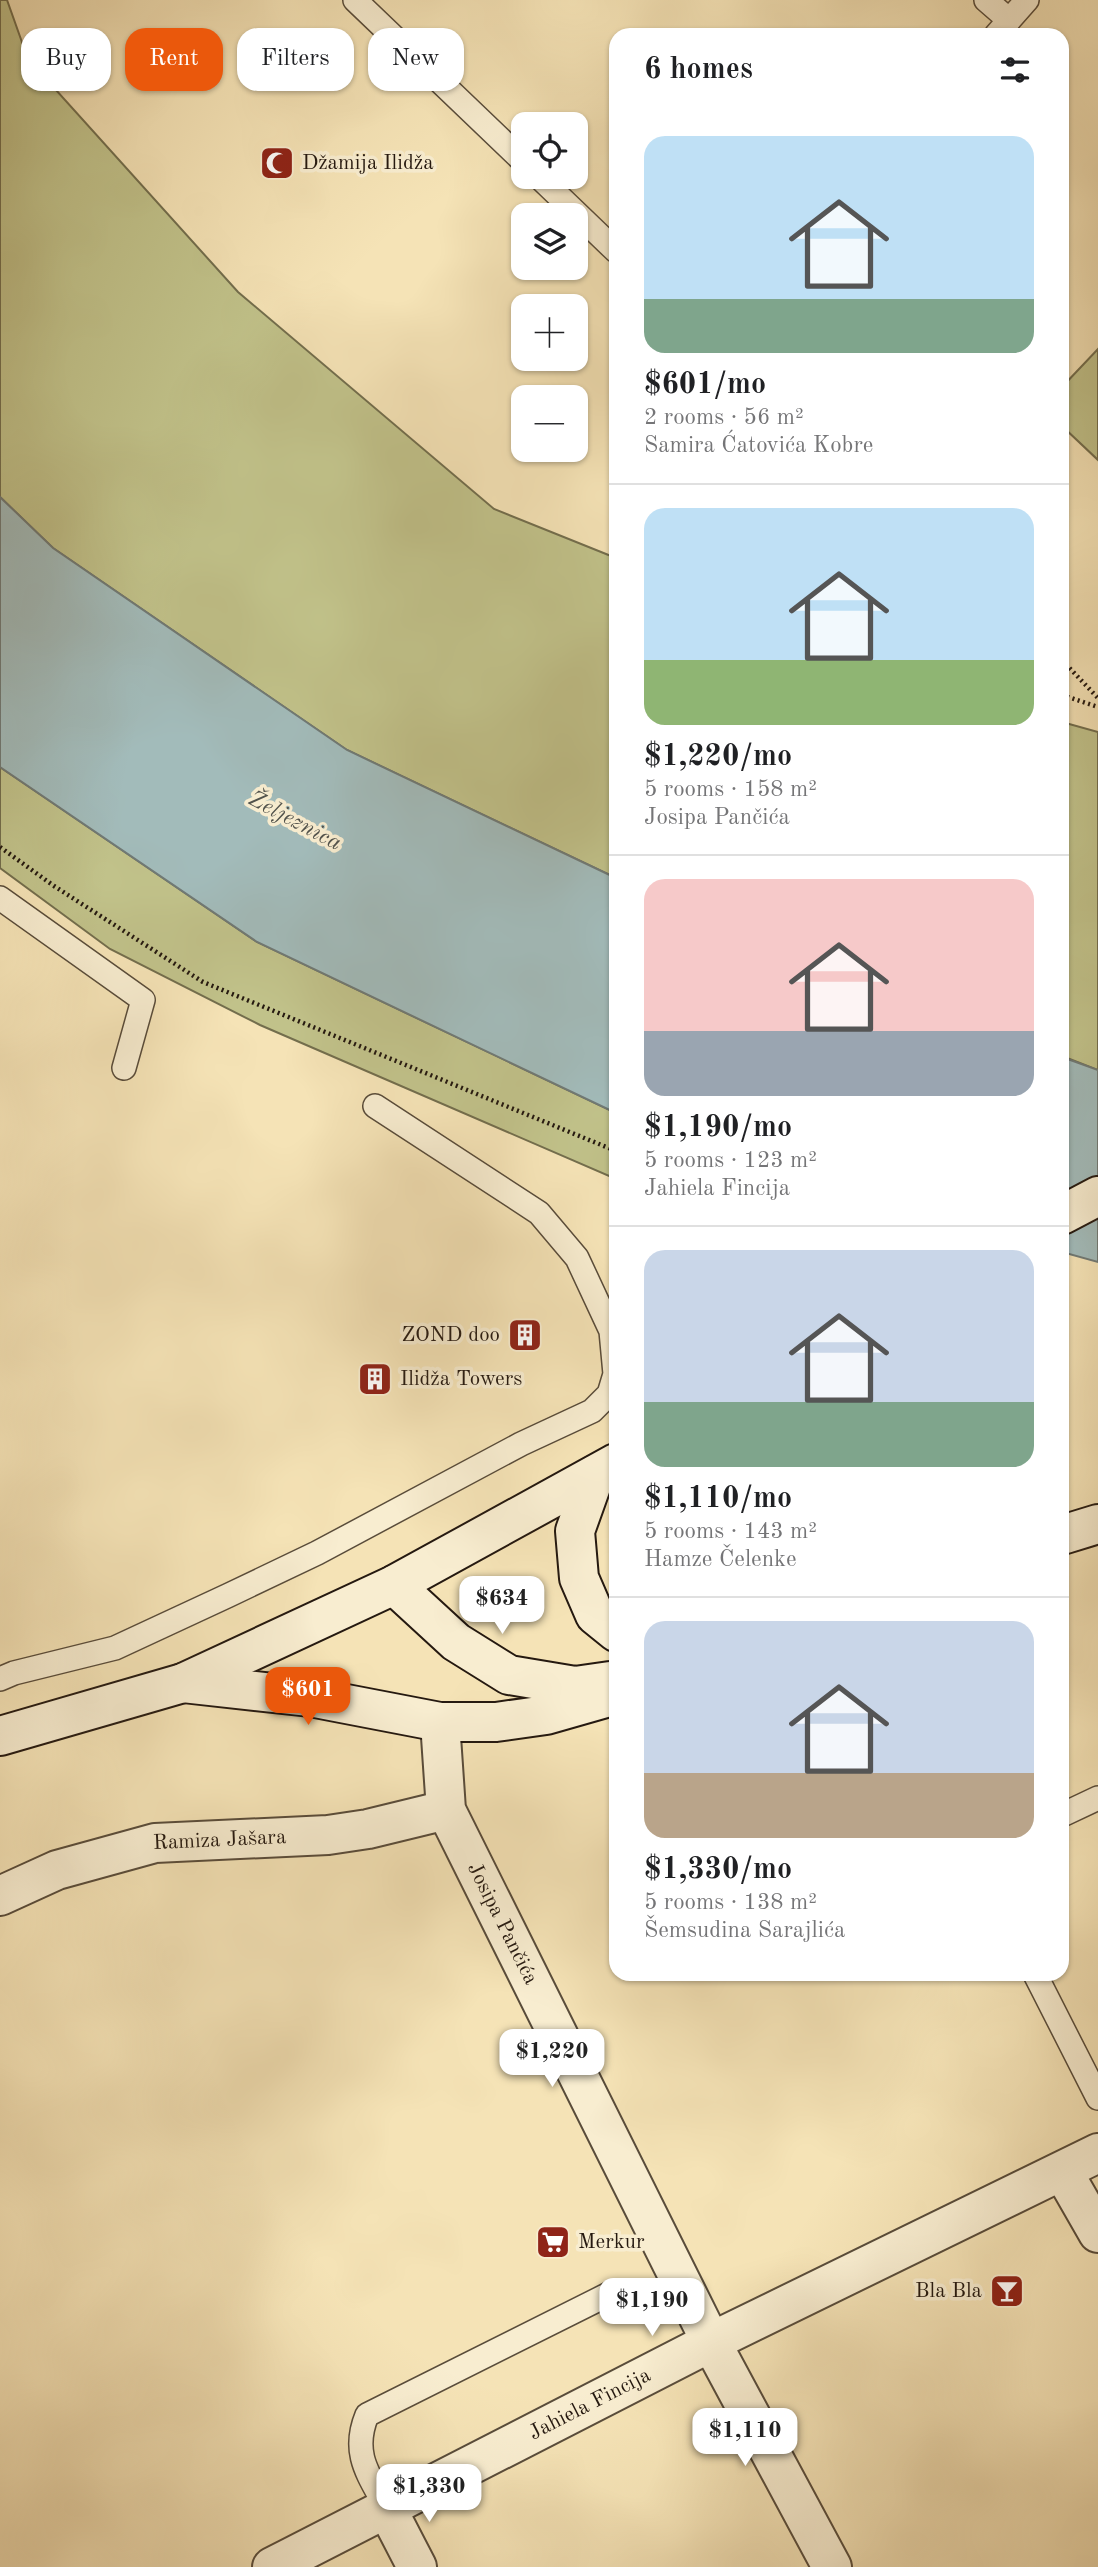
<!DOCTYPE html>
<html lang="en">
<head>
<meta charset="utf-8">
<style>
	body { margin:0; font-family:"Old Standard TT",serif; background:#f2f2f2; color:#202124; height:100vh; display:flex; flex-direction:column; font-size:26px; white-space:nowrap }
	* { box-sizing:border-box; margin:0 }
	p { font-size:23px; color:#757577 }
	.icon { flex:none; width:38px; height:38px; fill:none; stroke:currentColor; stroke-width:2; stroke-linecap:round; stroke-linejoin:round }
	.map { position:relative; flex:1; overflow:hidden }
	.details { position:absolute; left:609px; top:28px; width:460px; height:1953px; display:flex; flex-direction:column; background:#fff; border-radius:21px; box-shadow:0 2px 5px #0004 }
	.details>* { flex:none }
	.banner { position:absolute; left:21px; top:28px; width:483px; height:63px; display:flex; gap:14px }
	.buttons { position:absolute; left:511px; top:112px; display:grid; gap:14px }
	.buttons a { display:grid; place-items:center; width:77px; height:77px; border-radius:14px; background:#fff; box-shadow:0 2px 5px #0004; font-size:35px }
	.price { position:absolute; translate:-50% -60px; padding:0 16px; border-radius:14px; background:#fff; color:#222; font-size:23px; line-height:46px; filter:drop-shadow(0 2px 4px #0008) }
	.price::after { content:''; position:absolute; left:50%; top:42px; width:21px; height:16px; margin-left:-10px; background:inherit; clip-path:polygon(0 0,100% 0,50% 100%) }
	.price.current { background:#ea580c; color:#fff }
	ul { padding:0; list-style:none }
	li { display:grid; align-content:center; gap:14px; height:371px; padding:0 35px }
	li+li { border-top:2px solid #e0e0e0 }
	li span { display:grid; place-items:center; height:217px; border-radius:21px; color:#555 }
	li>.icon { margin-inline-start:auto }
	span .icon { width:126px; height:126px; fill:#fffc; stroke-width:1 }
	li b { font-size:30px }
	h2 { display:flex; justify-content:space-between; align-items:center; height:84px; padding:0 35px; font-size:30px }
	.pill { padding:0 24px; border-radius:21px; background:#fff; box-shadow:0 2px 5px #0004; font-size:24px; line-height:63px }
	.pill.current { background:#ea580c; color:#fff }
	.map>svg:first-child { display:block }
</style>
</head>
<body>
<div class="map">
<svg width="1098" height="2567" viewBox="0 0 1098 2567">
	<rect width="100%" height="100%" fill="#f5e3b6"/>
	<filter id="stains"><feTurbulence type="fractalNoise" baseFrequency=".00286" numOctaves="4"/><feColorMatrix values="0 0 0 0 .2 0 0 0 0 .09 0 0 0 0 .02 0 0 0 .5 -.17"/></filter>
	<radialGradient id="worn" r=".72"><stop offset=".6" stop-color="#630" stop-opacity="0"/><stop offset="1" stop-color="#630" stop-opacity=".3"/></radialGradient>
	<!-- green -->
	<g fill="#c1c28a" stroke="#736e4d" stroke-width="2">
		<path d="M 0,0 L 7,0 L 28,59 L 238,292 L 494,509 L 616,558 L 616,878 L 347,750 L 53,548 L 0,497 Z"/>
		<path d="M 1098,349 L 1098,460 L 1062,426 L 1062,387 Z"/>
		<path d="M 1062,722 L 1098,732 L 1098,1070 L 1062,1056 Z"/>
		<path d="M 0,767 L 257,942 L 616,1113 L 616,1179 L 260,1025 L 110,949 L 0,868 Z"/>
	</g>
	<!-- water -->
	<g fill="#a2bbba" stroke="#707a76" stroke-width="2">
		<path d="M 0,497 L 53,548 L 347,750 L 616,878 L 616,1113 L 257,942 L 0,767 Z"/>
		<path d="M 1062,1057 L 1098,1070 L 1098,1262 L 1062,1252 Z"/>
	</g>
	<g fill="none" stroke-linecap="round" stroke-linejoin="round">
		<!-- lane casing -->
		<g stroke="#594c3a" stroke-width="26">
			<g id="lane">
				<path d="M 355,0 L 523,161"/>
				<path d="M 986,0 L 1009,20"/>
				<path d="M 996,35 L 1027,0"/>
				<path d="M 539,177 L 616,251"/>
				<path d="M 0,898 L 143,1000 L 124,1068"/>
				<path d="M 0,1679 L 14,1673 L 115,1648 L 227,1596 L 317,1553 L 521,1444 L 592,1411 L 609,1394 L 615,1374 L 611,1331 L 577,1258 L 539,1213 L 375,1106"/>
				<path d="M 1062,1815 L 1098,1798"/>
				<path d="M 1035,1974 L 1098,2098"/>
				<path d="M 387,2509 C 369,2475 351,2454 367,2415 L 613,2292"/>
			</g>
		</g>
		<!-- street casing -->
		<g stroke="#594c3a" stroke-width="42">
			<g id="street">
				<path id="s1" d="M 440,1722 L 446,1810 L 711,2342 L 832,2567"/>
				<path id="s2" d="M 0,1896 L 57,1870 L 155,1843 L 328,1835 L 368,1829 L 446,1810"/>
				<path d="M 1063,2172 L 1098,2233"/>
				<path d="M 387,2509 L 417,2567"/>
				<path id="s3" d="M 272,2567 L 711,2342 L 1098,2153"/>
			</g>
		</g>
		<!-- secondary casing -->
		<g stroke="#251910" stroke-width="42">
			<g id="secondary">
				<path d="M 1062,1215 L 1098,1196"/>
				<path d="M 595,1475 L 575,1531 L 579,1578 L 595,1615 L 616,1632"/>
				<path d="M 1062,1535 L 1098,1524"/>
				<path d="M 394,1585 L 456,1642 L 509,1675 L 575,1686 L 610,1681"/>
				<path d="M 183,1683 L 310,1697 L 440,1722 L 496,1722 L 546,1715 L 616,1695"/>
				<path d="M 0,1736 L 183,1683 L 394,1585 L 616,1463"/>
			</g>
		</g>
		<!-- path -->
		<g stroke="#251910" stroke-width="4.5" stroke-dasharray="2 3.5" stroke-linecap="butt">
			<path d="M 1062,660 L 1098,698"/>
			<path d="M 1062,695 L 1098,707"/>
			<path d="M 0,847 L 54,886 L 203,982 L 616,1151"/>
		</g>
		<!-- lane -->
		<use href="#lane" stroke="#f8edd0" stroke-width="23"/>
		<!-- street -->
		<use href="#street" stroke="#f8edd0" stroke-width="38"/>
		<!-- secondary -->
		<use href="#secondary" stroke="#f8edd0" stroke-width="38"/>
	</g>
	<!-- icons -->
	<defs>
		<g id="mosque-square" transform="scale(1.75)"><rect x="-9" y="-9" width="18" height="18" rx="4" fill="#8f2418" stroke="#f8edd0"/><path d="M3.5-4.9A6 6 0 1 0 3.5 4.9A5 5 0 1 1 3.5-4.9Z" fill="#fff"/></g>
		<g id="building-square" transform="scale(1.75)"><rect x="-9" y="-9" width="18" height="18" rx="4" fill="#8f2418" stroke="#f8edd0"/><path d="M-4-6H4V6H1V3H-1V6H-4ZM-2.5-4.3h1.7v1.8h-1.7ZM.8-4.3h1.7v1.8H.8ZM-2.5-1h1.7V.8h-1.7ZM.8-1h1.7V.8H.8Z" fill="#fff"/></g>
		<g id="supermarket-square" transform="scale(1.75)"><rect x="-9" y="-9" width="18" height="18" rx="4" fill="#8f2418" stroke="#f8edd0"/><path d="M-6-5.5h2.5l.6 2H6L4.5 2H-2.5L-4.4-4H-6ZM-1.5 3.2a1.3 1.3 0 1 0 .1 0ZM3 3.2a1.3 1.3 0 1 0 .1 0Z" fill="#fff"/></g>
		<g id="bar-square" transform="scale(1.75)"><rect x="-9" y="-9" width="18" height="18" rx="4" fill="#8f2418" stroke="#f8edd0"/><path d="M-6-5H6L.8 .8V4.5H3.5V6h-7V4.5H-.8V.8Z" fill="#fff"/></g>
	</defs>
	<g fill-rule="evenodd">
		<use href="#mosque-square" x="277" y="163"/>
		<use href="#building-square" x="525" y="1335"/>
		<use href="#building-square" x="375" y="1379"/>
		<use href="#supermarket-square" x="553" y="2242"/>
		<use href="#bar-square" x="1007" y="2291"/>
	</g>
	<g text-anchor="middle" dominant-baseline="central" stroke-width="7" stroke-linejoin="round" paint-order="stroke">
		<!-- poi labels -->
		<g font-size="21" fill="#251910" stroke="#f8edd0" text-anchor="start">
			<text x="302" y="163">Džamija Ilidža</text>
			<text x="500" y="1335" text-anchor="end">ZOND doo</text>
			<text x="400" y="1379">Ilidža Towers</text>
			<text x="578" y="2242">Merkur</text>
			<text x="982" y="2291" text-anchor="end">Bla Bla</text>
		</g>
		<!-- street labels -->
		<g font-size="21" fill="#251910" stroke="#f8edd0">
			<text stroke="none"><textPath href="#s2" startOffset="229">Ramiza Jašara</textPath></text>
			<text stroke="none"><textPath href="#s1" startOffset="215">Josipa Pančića</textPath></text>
			<text stroke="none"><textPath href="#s3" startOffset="357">Jahiela Fincija</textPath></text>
		</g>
		<!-- water labels -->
		<g font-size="23" font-style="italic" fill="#51524c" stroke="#f8edd0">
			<text transform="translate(295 821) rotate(28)">Željeznica</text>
		</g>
	</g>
	<rect width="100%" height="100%" filter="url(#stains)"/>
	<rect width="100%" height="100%" fill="url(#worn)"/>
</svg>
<div class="buttons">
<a><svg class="icon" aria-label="locate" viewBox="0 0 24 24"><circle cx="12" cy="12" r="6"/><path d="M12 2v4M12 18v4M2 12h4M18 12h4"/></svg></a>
<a><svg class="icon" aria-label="layers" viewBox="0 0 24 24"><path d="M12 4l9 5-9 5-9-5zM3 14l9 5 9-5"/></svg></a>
<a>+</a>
<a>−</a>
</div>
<b class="price" style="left:502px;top:1636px">$634</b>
<b class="price current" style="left:308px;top:1727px">$601</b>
<b class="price" style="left:552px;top:2089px">$1,220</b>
<b class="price" style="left:652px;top:2338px">$1,190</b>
<b class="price" style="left:745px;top:2468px">$1,110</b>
<b class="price" style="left:429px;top:2524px">$1,330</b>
<div class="banner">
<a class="pill">Buy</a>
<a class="pill current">Rent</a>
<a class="pill">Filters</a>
<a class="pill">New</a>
</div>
<section class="details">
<h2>6 homes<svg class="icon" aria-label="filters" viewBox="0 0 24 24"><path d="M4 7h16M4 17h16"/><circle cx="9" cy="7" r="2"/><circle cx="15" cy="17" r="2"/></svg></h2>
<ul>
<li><span style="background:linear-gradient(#bfe0f5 75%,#7fa58c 0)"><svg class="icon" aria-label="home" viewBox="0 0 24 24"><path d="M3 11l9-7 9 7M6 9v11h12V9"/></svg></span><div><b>$601/mo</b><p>2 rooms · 56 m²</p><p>Samira Ćatovića Kobre</p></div></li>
<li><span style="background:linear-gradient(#bfe0f5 70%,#8fb573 0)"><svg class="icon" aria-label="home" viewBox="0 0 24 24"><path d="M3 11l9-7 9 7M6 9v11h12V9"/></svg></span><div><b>$1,220/mo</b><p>5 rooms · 158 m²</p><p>Josipa Pančića</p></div></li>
<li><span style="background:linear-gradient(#f6c9c9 70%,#9aa5b1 0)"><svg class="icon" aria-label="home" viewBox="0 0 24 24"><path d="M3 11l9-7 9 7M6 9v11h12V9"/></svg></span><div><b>$1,190/mo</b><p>5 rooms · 123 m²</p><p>Jahiela Fincija</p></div></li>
<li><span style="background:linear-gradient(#c9d6e8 70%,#7fa58c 0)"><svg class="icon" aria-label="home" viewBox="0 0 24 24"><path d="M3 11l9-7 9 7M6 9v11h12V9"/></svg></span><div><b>$1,110/mo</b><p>5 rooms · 143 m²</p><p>Hamze Čelenke</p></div></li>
<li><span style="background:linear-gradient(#c9d6e8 70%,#b9a48a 0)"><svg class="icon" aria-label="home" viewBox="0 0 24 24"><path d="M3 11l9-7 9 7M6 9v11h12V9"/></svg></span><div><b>$1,330/mo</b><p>5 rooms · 138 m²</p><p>Šemsudina Sarajlića</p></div></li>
</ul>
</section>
</div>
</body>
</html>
